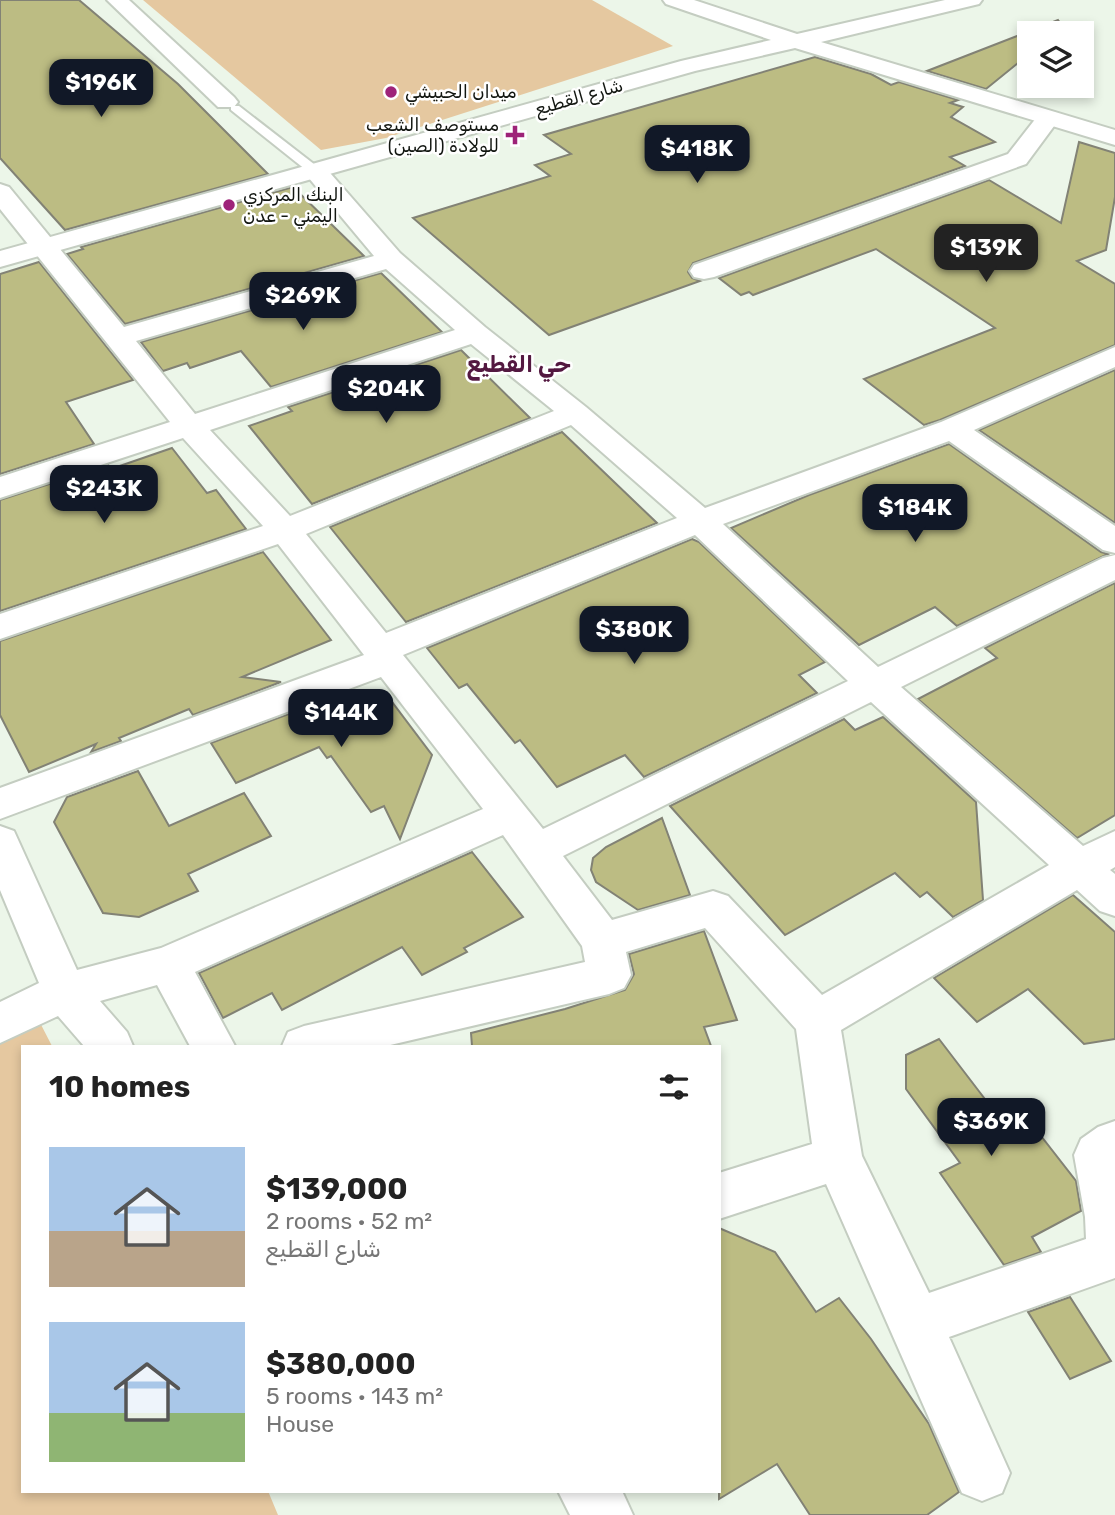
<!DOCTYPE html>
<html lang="en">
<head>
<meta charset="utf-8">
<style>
	body { margin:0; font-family:Rubik,"Noto Sans Arabic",sans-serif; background:#f2f2f2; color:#222; height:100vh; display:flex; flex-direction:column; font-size:26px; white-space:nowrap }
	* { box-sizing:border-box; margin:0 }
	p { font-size:23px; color:#767676 }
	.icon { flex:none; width:38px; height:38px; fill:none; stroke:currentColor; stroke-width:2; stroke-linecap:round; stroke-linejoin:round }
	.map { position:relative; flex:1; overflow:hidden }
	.drawer { position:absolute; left:21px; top:1045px; width:700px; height:448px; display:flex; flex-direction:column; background:#fff; border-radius:0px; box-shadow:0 4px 10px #0003 }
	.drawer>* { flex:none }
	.tools { position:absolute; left:1017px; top:21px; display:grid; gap:14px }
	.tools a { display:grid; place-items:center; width:77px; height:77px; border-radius:0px; background:#fff; box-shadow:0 4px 10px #0003; font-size:35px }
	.price { position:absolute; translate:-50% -60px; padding:0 16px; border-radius:14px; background:#111827; color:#fff; font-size:23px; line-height:46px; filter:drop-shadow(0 2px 4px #0008) }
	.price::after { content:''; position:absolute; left:50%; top:42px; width:21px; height:16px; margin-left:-10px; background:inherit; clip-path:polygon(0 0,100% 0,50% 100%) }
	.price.active { background:#222; color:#fff }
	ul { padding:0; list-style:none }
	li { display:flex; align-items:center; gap:21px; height:175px; padding:0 28px }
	li span { display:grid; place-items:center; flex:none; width:196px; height:140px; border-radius:0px; color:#555 }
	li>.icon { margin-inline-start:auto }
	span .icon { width:84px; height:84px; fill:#fffc; stroke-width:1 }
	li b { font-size:30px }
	h2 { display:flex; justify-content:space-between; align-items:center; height:84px; padding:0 28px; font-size:30px }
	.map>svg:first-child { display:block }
</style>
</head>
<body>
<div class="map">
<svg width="1115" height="1515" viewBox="0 0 1115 1515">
	<rect width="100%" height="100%" fill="#ecf6e9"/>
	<!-- green -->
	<g fill="#e5c8a0">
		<path d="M 143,0 L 592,0 L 673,46 L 386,138 L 321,150 Z"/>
		<path d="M 35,1013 L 52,1046 L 23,1046 L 23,1491 L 268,1491 L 278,1515 L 0,1515 L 0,1029 Z"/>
	</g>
	<!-- building -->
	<g fill="#bcbc83" stroke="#828275" stroke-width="2">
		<path d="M 0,0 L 79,0 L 178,84 L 268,174 L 65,230 L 0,158 Z"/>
		<path d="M 1058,20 L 1063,27 L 1055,33 L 1029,33 L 1029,54 L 986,89 L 927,71 Z"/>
		<path d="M 815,57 L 871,74 L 891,85 L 899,82 L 958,100 L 950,103 L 963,107 L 951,117 L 995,142 L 950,157 L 965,166 L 693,263 L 688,272 L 692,278 L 700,281 L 549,335 L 413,218 L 550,176 L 535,165 L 571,154 L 544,135 Z"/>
		<path d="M 1079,142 L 1115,153 L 1115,197 L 1106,250 L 1077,261 L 1115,284 L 1115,345 L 940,420 L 924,425 L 864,379 L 995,328 L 876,249 L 753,295 L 749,292 L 741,295 L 719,278 L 989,180 L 1061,223 Z"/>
		<path d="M 293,187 L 364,256 L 125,324 L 67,254 L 83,249 L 81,247 Z"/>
		<path d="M 39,262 L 133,380 L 66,402 L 94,444 L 0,474 L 0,274 Z"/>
		<path d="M 381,273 L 442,332 L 271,387 L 241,351 L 190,368 L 187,363 L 163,371 L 141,342 Z"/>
		<path d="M 461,350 L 530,418 L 312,504 L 249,426 L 292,411 L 288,407 Z"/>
		<path d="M 1115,370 L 1115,523 L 979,430 Z"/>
		<path d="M 562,432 L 657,523 L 406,622 L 330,527 Z"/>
		<path d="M 949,444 L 1101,552 L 1108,554 L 957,626 L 935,607 L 859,645 L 731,528 L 809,495 Z"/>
		<path d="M 172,448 L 207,493 L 216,490 L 246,529 L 0,611 L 0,500 L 108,465 L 111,469 Z"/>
		<path d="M 692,539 L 699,542 L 825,662 L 799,675 L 817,693 L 644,777 L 625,755 L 557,787 L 520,740 L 515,743 L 467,684 L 459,688 L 427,648 Z"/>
		<path d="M 263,552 L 331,640 L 242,677 L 281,682 L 193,715 L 189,709 L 119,738 L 121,741 L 91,752 L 96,744 L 29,772 L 0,715 L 0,641 Z"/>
		<path d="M 1115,583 L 1115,815 L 1077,838 L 918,699 L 997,658 L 985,648 Z"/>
		<path d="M 348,692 L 389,698 L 432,755 L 400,839 L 384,806 L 371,812 L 331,756 L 327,758 L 319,747 L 236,783 L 211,743 Z"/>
		<path d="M 883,717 L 976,802 L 983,900 L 953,917 L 927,892 L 920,897 L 895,873 L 785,935 L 670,806 L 844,719 L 855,730 Z"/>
		<path d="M 138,771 L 169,826 L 244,793 L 271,836 L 188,874 L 198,891 L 139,917 L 103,913 L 54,822 L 67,797 Z"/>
		<path d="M 662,818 L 690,895 L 638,910 L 596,882 L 591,870 L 593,858 L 606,847 Z"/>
		<path d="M 472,852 L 523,917 L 464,948 L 467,952 L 422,975 L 402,947 L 282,1010 L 272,993 L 223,1018 L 199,973 Z"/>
		<path d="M 1073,895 L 1115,932 L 1115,1039 L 1084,1044 L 1028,989 L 977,1022 L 934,978 Z"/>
		<path d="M 704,931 L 737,1020 L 704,1027 L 711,1046 L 472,1046 L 471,1033 L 565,1009 L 625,990 L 634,974 L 629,954 Z"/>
		<path d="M 939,1039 L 1014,1137 L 1034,1127 L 1076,1181 L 1081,1211 L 1032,1237 L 1041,1252 L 1004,1265 L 940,1173 L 960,1163 L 906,1089 L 906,1055 Z"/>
		<path d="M 719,1228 L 775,1252 L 816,1312 L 839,1298 L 871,1339 L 929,1424 L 959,1492 L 927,1515 L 810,1515 L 777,1464 L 719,1499 Z"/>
		<path d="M 1070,1297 L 1111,1361 L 1070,1379 L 1028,1312 Z"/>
	</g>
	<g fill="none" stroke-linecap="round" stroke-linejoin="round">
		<!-- service casing -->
		<g stroke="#c4cdc1" stroke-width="4">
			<path id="service" d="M 231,106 L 239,106 L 319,168 L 319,174 L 311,174 L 231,110 Z"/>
		</g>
		<!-- minor casing -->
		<g stroke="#c4cdc1" stroke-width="4">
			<g id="minor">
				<path d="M 107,0 L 129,0 L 234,97 L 238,102 L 234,107 L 218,107 Z"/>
				<path d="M 1048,111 L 1056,113 L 1060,118 L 1026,164 L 714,277 L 704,279 L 694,277 L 690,271 L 694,265 L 1008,154 L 1040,113 Z"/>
				<path d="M 315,164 L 324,166 L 400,253 L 485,327 L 586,407 L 705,508 L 941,422 L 1115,347 L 1115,367 L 974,430 L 1115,526 L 1115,553 L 1103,550 L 949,441 L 723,524 L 878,667 L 1103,558 L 1115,555 L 1115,580 L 901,687 L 1083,846 L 1115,831 L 1115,867 L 1110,870 L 1115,874 L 1115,916 L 1100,911 L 1077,890 L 841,1030 L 862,1156 L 929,1293 L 1086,1239 L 1085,1217 L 1074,1155 L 1081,1139 L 1098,1127 L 1115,1121 L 1115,1278 L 949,1337 L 1010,1473 L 1002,1493 L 982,1501 L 962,1493 L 826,1184 L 719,1219 L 719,1173 L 812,1144 L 796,1029 L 705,928 L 626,952 L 631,975 L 624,988 L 609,994 L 386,1046 L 282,1046 L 288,1032 L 304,1026 L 585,962 L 582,946 L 503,835 L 195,972 L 235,1046 L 190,1046 L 157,985 L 100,1001 L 127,1032 L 133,1046 L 84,1046 L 58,1016 L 0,1043 L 0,1002 L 39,983 L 0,890 L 0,826 L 14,831 L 77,970 L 161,948 L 483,809 L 381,677 L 0,819 L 0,788 L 364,655 L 278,544 L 0,639 L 0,614 L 263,526 L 183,438 L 0,498 L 0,477 L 170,422 L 0,209 L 0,184 L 9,187 L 124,327 L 374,256 L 303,171 L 306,166 ZM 386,269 L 455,330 L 195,414 L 136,341 ZM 471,344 L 554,411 L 290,516 L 210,430 ZM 571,425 L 677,518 L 386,633 L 306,534 ZM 695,535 L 848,681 L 543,829 L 403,655 ZM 871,702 L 1049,865 L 822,995 L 728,896 L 713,891 L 612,920 L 563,856 Z"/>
				<path d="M 558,1491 L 622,1491 L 633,1515 L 570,1515 Z"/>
			</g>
		</g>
		<!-- tertiary casing -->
		<g stroke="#c4cdc1" stroke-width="4">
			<path id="tertiary" d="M 663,0 L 694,0 L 797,34 L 945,0 L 982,0 L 979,4 L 821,42 L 1115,130 L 1115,145 L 795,48 L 695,71 L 0,267 L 0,251 L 681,61 L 771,40 L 666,4 Z"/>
		</g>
		<!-- service -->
		<use href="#service" fill="#fff" fill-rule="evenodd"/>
		<!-- minor -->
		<use href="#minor" fill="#fff" fill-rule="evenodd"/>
		<!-- tertiary -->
		<use href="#tertiary" fill="#fff" fill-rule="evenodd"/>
	</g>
	<!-- markers -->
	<g fill="#9e2379" stroke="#fff" stroke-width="2.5">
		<circle cx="391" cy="92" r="7"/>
		<path d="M511.5 124.5h7v7h7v7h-7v7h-7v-7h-7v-7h7z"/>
		<circle cx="229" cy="205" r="7"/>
	</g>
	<g text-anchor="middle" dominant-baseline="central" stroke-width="5" stroke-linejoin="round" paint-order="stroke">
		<!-- far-poi labels -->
		<g font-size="18" fill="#121611" stroke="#fff" text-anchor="start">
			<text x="405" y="92">ميدان الحبيشي</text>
			<text x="499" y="125" text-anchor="end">مستوصف الشعب<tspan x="499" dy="21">(الصين) للولادة</tspan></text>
			<text x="243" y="195">البنك المركزي<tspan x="243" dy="21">اليمني - عدن</tspan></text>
		</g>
		<!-- far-street labels -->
		<g font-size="18" fill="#121611" stroke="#fff">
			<text transform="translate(579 97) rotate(-16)">شارع القطيع</text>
		</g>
		<!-- far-district labels -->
		<g font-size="23" font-weight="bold" fill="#531840" stroke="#fff">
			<text x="519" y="364">حي القطيع</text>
		</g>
	</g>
</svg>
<div class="tools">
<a><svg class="icon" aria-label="layers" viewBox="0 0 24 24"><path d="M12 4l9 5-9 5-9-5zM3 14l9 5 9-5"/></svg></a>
</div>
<b class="price" style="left:101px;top:119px">$196K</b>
<b class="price" style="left:697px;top:185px">$418K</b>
<b class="price active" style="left:986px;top:284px">$139K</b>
<b class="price" style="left:303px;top:332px">$269K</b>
<b class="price" style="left:386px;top:425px">$204K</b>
<b class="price" style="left:104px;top:525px">$243K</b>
<b class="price" style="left:915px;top:544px">$184K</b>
<b class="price" style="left:634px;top:666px">$380K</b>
<b class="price" style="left:341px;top:749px">$144K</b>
<b class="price" style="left:991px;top:1158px">$369K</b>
<section class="drawer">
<h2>10 homes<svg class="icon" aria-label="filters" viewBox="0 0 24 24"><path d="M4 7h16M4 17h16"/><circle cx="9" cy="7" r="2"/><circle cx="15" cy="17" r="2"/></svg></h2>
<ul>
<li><span style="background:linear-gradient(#a9c7e8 60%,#b9a48a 0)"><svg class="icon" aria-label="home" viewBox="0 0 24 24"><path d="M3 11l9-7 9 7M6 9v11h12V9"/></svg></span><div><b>$139,000</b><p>2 rooms · 52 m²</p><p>شارع القطيع</p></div></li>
<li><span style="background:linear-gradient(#a9c7e8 65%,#8fb573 0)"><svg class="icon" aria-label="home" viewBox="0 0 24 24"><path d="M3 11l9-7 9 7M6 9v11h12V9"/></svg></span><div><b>$380,000</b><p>5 rooms · 143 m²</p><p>House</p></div></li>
</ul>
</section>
</div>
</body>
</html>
